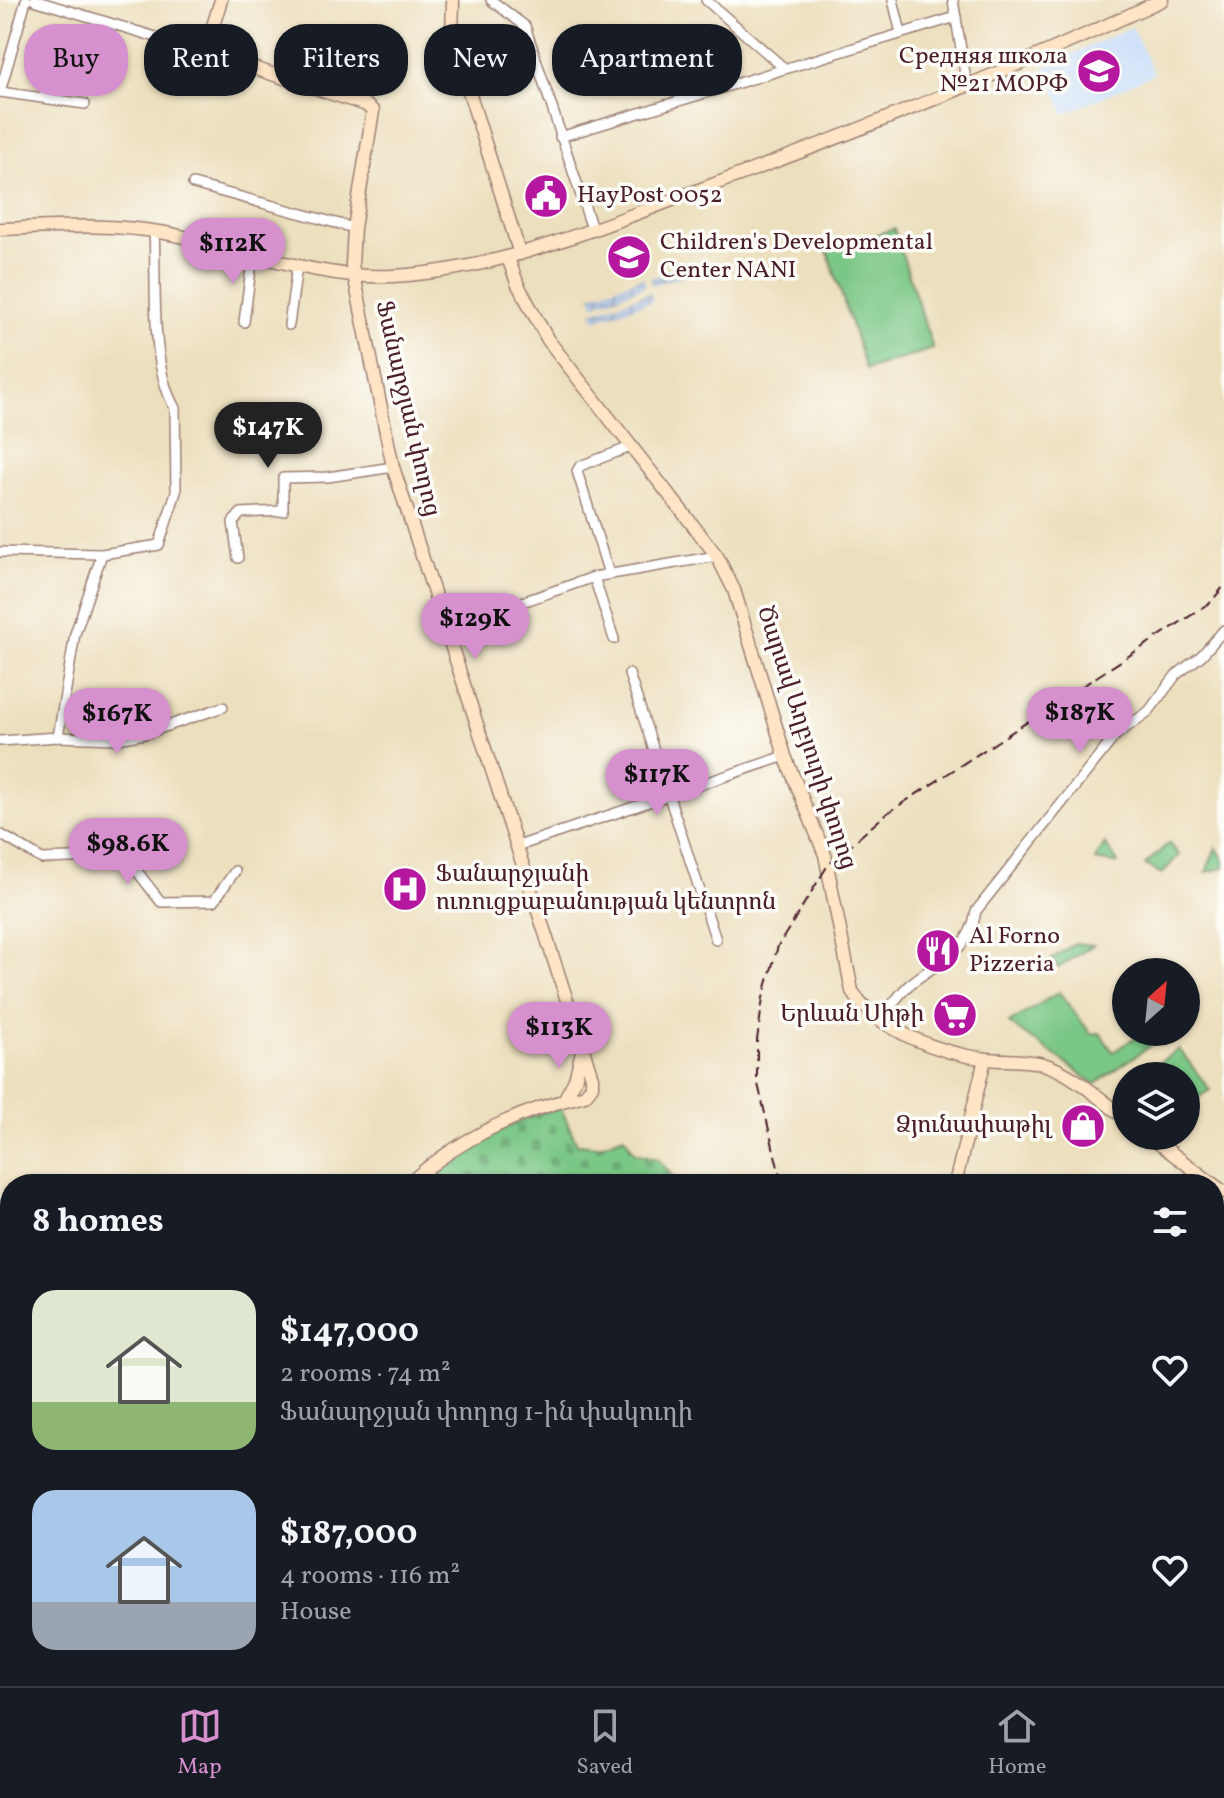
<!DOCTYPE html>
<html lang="en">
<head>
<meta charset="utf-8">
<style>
	body { margin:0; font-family:Vollkorn,"Noto Serif Armenian",serif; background:#20242c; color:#f1f3f6; height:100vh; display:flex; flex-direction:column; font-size:30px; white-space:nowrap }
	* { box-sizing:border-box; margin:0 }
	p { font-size:26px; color:#9ea1a6 }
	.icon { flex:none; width:44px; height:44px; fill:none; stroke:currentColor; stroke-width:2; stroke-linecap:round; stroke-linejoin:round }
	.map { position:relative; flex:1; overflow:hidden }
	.details { position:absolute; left:0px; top:1174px; width:1224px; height:512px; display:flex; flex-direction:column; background:#171b24; border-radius:32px 32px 0 0; box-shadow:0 2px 6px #0004 }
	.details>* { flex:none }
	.guide { position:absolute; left:24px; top:24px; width:800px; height:72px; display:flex; gap:16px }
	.needle { width:52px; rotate:27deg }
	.buttons { position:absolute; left:1112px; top:958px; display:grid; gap:16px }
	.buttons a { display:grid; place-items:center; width:88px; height:88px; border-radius:50%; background:#171b24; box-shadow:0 2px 6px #0004; font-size:40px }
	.price { position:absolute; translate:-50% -68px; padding:0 18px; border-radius:28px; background:#d690ce; color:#111; font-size:26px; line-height:52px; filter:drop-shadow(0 2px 4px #0008) }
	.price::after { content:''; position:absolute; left:50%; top:48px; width:24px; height:18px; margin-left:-12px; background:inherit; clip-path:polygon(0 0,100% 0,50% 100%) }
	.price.selected { background:#222; color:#fff }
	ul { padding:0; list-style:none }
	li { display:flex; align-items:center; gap:24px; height:200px; padding:0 32px }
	li span { display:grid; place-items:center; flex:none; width:224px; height:160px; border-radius:24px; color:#555 }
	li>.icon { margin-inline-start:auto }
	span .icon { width:96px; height:96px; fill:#fffc; stroke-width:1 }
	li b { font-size:34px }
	h2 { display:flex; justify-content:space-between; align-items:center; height:96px; padding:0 32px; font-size:34px }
	.pill { padding:0 28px; border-radius:32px; background:#171b24; box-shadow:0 2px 6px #0004; font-size:28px; line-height:72px }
	.pill.selected { background:#d690ce; color:#111 }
	.menu { display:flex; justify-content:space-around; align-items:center; height:112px; border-top:2px solid #363941; background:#171b24; font-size:22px; color:#9ea1a6 }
	.menu a { display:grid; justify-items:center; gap:4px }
	.menu .selected { color:#d690ce }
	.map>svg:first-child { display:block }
</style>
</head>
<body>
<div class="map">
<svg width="1224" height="1686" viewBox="0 0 1224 1686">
	<defs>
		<pattern id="industrial-grid" width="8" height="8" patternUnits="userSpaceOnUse" patternTransform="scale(2)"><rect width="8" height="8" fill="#b6c6de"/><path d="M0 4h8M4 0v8" fill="none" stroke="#9eaabf"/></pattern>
		<pattern id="cemetery-stones" width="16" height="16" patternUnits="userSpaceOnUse" patternTransform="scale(2)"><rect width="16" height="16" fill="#7ac786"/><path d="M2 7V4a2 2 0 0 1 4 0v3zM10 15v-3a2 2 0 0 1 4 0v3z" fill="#6baa74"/></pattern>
		<pattern id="park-tufts" width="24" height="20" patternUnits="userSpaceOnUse" patternTransform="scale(2)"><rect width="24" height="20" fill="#7ac786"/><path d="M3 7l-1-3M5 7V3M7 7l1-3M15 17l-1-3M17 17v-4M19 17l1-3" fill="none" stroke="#6baa74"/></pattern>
	</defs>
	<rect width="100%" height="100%" fill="#fdfcf7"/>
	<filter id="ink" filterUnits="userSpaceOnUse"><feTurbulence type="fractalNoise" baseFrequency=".0125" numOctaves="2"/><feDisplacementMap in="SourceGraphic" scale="16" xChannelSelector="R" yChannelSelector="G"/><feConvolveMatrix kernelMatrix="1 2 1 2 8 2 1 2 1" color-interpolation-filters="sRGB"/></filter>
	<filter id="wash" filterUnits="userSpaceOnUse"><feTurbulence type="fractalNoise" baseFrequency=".006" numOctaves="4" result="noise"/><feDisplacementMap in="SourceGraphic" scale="32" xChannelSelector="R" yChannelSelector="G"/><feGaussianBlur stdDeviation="1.8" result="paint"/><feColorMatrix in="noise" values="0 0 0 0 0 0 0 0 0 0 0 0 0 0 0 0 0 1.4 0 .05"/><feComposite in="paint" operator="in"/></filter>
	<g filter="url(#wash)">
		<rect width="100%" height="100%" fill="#ecdfbd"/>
		<!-- built -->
		<g fill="#c8ddf9">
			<path d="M 1132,27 L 1154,74 L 1065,114 L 1044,67 Z"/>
			<path d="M 790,1676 L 844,1676 L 850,1679 L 847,1686 L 786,1686 Z"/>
		</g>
		<!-- industrial -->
		<g fill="url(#industrial-grid)">
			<path d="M 685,268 L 687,275 L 652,285 L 650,278 Z"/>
			<path d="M 643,277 L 646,286 L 594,305 L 591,295 Z"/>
			<path d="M 650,292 L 653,301 L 595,320 L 592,312 Z"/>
		</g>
		<!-- green -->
		<g fill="#7ac786" stroke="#627358" stroke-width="2">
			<path d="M 894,229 L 933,349 L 866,370 L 827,250 Z"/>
			<path d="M 1169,843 L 1179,855 L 1162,874 L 1145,865 Z"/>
			<path d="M 1105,844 L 1118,862 L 1117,864 L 1095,860 Z"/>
			<path d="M 1216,847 L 1224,860 L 1224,868 L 1206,872 Z"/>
			<path d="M 1075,943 L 1093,945 L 1058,968 L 1052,959 Z"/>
			<path d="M 1059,992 L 1091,1034 L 1100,1033 L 1113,1052 L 1144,1032 L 1170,1032 L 1095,1084 L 1009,1023 Z"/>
			<path d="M 1179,1049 L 1210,1090 L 1186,1105 L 1186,1076 L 1139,1076 Z"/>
			<path d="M 1220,1221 L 1224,1224 L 1224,1686 L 1096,1686 L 1101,1676 L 1214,1676 L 1214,1232 Z"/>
			<path d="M 708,1676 L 767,1676 L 762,1686 L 704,1686 Z"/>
		</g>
		<!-- cemetery -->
		<g fill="url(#cemetery-stones)" stroke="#627358" stroke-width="2">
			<path d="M 560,1106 L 577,1144 L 598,1146 L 624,1136 L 635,1153 L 658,1159 L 679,1184 L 419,1184 C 464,1147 505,1125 560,1106 Z"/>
			<path d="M 240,1676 L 278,1676 L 272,1686 L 247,1686 Z"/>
			<path d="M 435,1676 L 504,1676 L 477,1686 L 440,1686 Z"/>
		</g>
		<!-- park -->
		<path fill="url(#park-tufts)" stroke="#627358" stroke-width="2" d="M 524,1676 L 560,1676 L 567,1686 L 493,1686 Z"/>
	</g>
	<g filter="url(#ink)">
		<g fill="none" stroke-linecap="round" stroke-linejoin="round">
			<!-- street casing -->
			<g stroke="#9b7f74" stroke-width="12">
				<g id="street">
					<path d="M 34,0 L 205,52"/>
					<path d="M 491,0 L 525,26 L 592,229"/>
					<path d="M 706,0 L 784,68"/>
					<path d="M 893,0 L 901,33"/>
					<path d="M 953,0 L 967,86"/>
					<path d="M 0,92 L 26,0"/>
					<path d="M 0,92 L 85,104"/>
					<path d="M 560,137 L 956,17"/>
					<path d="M 193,184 L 354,228"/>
					<path d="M 244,322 L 253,254"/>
					<path d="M 289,325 L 297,266"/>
					<path d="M 0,552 L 102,554 L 159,545 L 176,492 L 175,408 C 149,364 157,281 154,231"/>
					<path d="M 238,558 L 233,522 L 241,513 L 283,511 L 283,478 L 328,477 L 393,467"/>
					<path d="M 609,574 L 577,471 L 580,466 L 633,446"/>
					<path d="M 594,577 L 614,639"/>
					<path d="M 445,629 L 594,577 L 717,556"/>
					<path d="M 629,674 L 716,940"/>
					<path d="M 58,737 L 75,634 L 102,554"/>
					<path d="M 0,741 L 58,737 L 118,739 L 144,734 L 223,707"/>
					<path d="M 0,834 L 42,859 L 125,856 L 161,902 L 214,901 L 235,871"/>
					<path d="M 518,846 L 785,756"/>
					<path d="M 881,1020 C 890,1008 898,995 909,985 C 938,960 969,955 976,911 L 1116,735 L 1149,711 L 1176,675 L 1201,656 L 1224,630"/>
					<path d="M 0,1488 L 10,1483"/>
					<path d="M 0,1560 L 10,1581"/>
					<path d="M 54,1676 L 58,1686"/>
					<path d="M 102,1676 L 107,1686"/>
					<path d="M 132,1676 L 136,1686"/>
					<path d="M 211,1676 L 221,1686"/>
				</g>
			</g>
			<!-- secondary casing -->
			<g stroke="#9b7f74" stroke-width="15">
				<g id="secondary">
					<path d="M 221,0 L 205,52 L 366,105 L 373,111 L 354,228 L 352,265 L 393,467 L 592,1077 L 592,1086 L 585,1095 C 518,1111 460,1138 408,1184"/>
					<path d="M 453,0 L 452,38 L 520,254"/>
					<path d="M 0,229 C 55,227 110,223 165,233 C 241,247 315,280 393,276 C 502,270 602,226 704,188 C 859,131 1012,70 1162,0"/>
					<path d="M 508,258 L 518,285 L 548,340 L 717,556 L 734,590 L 785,756 L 825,855 L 852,991 C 877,1030 941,1054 987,1059 C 1006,1061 1025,1059 1043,1064 C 1074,1073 1101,1100 1126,1119"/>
					<path d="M 564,1100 L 575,1080 L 582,1051"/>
					<path d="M 1149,1136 L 1213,1184"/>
					<path d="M 955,1184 L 985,1059"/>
					<path d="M 1214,1185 L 1224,1192"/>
					<path d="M 0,1449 L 10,1442"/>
					<path d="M 889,1686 L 890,1676"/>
				</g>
			</g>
			<!-- street -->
			<use href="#street" stroke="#fff" stroke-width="9"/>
			<!-- secondary -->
			<use href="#secondary" stroke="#fde5c5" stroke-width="12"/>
			<!-- rail -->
			<g stroke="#4a1f2b" stroke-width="2" stroke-dasharray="12 6" stroke-linecap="butt">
				<path d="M 782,1184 L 757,1080 L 757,1040 L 763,998 L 778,946 L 828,865 L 886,814 L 1210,603 L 1224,586"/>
				<path d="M 764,1686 L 769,1676"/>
			</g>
		</g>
	</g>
	<!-- icons -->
	<defs>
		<g id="school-disc" transform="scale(2.3)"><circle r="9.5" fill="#b5179e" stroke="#fdfcf7"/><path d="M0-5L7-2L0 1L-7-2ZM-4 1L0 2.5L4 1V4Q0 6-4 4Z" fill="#fff"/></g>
		<g id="civic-disc" transform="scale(2.3)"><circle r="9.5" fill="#b5179e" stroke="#fdfcf7"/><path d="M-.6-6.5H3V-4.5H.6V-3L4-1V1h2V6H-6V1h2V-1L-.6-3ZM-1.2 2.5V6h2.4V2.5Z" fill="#fff"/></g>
		<g id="hospital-disc" transform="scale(2.3)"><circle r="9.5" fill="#b5179e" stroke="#fdfcf7"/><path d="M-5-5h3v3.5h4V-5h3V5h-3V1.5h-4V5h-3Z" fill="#fff"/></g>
		<g id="restaurant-disc" transform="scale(2.3)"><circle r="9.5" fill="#b5179e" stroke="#fdfcf7"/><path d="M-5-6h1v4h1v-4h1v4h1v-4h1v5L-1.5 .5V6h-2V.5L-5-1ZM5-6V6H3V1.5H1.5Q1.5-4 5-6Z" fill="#fff"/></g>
		<g id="supermarket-disc" transform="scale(2.3)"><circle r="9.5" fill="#b5179e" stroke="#fdfcf7"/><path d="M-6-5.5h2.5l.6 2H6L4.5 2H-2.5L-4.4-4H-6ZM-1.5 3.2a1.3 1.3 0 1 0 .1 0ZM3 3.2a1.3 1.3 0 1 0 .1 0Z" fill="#fff"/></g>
		<g id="shop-disc" transform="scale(2.3)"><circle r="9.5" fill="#b5179e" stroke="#fdfcf7"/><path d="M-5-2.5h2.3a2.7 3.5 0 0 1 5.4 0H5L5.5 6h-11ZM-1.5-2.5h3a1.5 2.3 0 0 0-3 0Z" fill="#fff"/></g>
	</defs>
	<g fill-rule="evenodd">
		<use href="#school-disc" x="1099" y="71"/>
		<use href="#civic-disc" x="546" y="196"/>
		<use href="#school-disc" x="629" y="257"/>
		<use href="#hospital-disc" x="405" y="889"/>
		<use href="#restaurant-disc" x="938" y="951"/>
		<use href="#supermarket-disc" x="955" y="1015"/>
		<use href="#shop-disc" x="1083" y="1126"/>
	</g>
	<g text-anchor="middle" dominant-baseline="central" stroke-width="7" stroke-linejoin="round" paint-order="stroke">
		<!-- poi labels -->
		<g font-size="24" fill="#4a1f2b" stroke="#fdfcf7" text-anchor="start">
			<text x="1068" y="57" text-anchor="end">Средняя школа<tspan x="1068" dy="28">№21 МОРФ</tspan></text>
			<text x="577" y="196">HayPost 0052</text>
			<text x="660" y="243">Children's Developmental<tspan x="660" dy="28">Center NANI</tspan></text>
			<text x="436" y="875">Ֆանարջյանի<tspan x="436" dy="28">ուռուցքաբանության կենտրոն</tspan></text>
			<text x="969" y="937">Al Forno<tspan x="969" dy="28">Pizzeria</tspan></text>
			<text x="924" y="1015" text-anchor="end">Երևան Սիթի</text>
			<text x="1052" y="1126" text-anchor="end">Ձյունափաթիլ</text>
		</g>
		<!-- street labels -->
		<g font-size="24" fill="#4a1f2b" stroke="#fdfcf7">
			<text transform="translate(407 409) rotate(77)">Ֆանարջյան փողոց</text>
			<text transform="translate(806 738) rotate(72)">Ծարավ Աղբյուրի փողոց</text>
		</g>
	</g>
</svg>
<div class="buttons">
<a><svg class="needle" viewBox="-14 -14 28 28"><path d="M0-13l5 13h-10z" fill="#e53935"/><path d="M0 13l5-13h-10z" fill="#9ea1a6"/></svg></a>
<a><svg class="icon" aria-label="layers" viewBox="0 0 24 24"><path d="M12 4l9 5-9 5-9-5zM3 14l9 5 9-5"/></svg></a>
</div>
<b class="price" style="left:233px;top:286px">$112K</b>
<b class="price selected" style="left:268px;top:470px">$147K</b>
<b class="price" style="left:475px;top:661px">$129K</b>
<b class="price" style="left:1080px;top:755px">$187K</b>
<b class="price" style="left:117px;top:756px">$167K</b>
<b class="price" style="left:657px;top:817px">$117K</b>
<b class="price" style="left:128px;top:886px">$98.6K</b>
<b class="price" style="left:559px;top:1070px">$113K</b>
<div class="guide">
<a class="pill selected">Buy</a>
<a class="pill">Rent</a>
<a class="pill">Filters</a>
<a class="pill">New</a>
<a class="pill">Apartment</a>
</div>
<section class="details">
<h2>8 homes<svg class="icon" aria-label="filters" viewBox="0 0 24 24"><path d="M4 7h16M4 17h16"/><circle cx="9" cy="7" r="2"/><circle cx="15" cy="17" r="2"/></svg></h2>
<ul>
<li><span style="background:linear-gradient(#dfe7d0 70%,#8fb573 0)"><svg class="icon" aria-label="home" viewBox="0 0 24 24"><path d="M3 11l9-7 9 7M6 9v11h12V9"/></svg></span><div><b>$147,000</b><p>2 rooms · 74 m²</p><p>Ֆանարջյան փողոց 1-ին փակուղի</p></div><svg class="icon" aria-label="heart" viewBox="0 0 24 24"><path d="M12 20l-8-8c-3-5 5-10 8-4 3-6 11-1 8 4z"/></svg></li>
<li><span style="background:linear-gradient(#a9c7e8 70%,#9aa5b1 0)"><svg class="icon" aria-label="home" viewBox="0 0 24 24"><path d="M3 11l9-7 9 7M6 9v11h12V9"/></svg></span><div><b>$187,000</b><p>4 rooms · 116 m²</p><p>House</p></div><svg class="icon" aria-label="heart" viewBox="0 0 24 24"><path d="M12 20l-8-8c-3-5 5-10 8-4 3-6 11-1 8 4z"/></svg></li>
</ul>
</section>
</div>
<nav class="menu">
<a class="selected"><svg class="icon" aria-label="map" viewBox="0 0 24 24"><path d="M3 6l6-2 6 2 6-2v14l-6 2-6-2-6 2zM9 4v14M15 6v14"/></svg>Map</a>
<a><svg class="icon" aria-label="saved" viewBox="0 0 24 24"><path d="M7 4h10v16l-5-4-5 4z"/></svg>Saved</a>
<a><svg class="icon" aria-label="home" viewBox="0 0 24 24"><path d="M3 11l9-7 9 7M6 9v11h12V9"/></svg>Home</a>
</nav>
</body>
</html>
